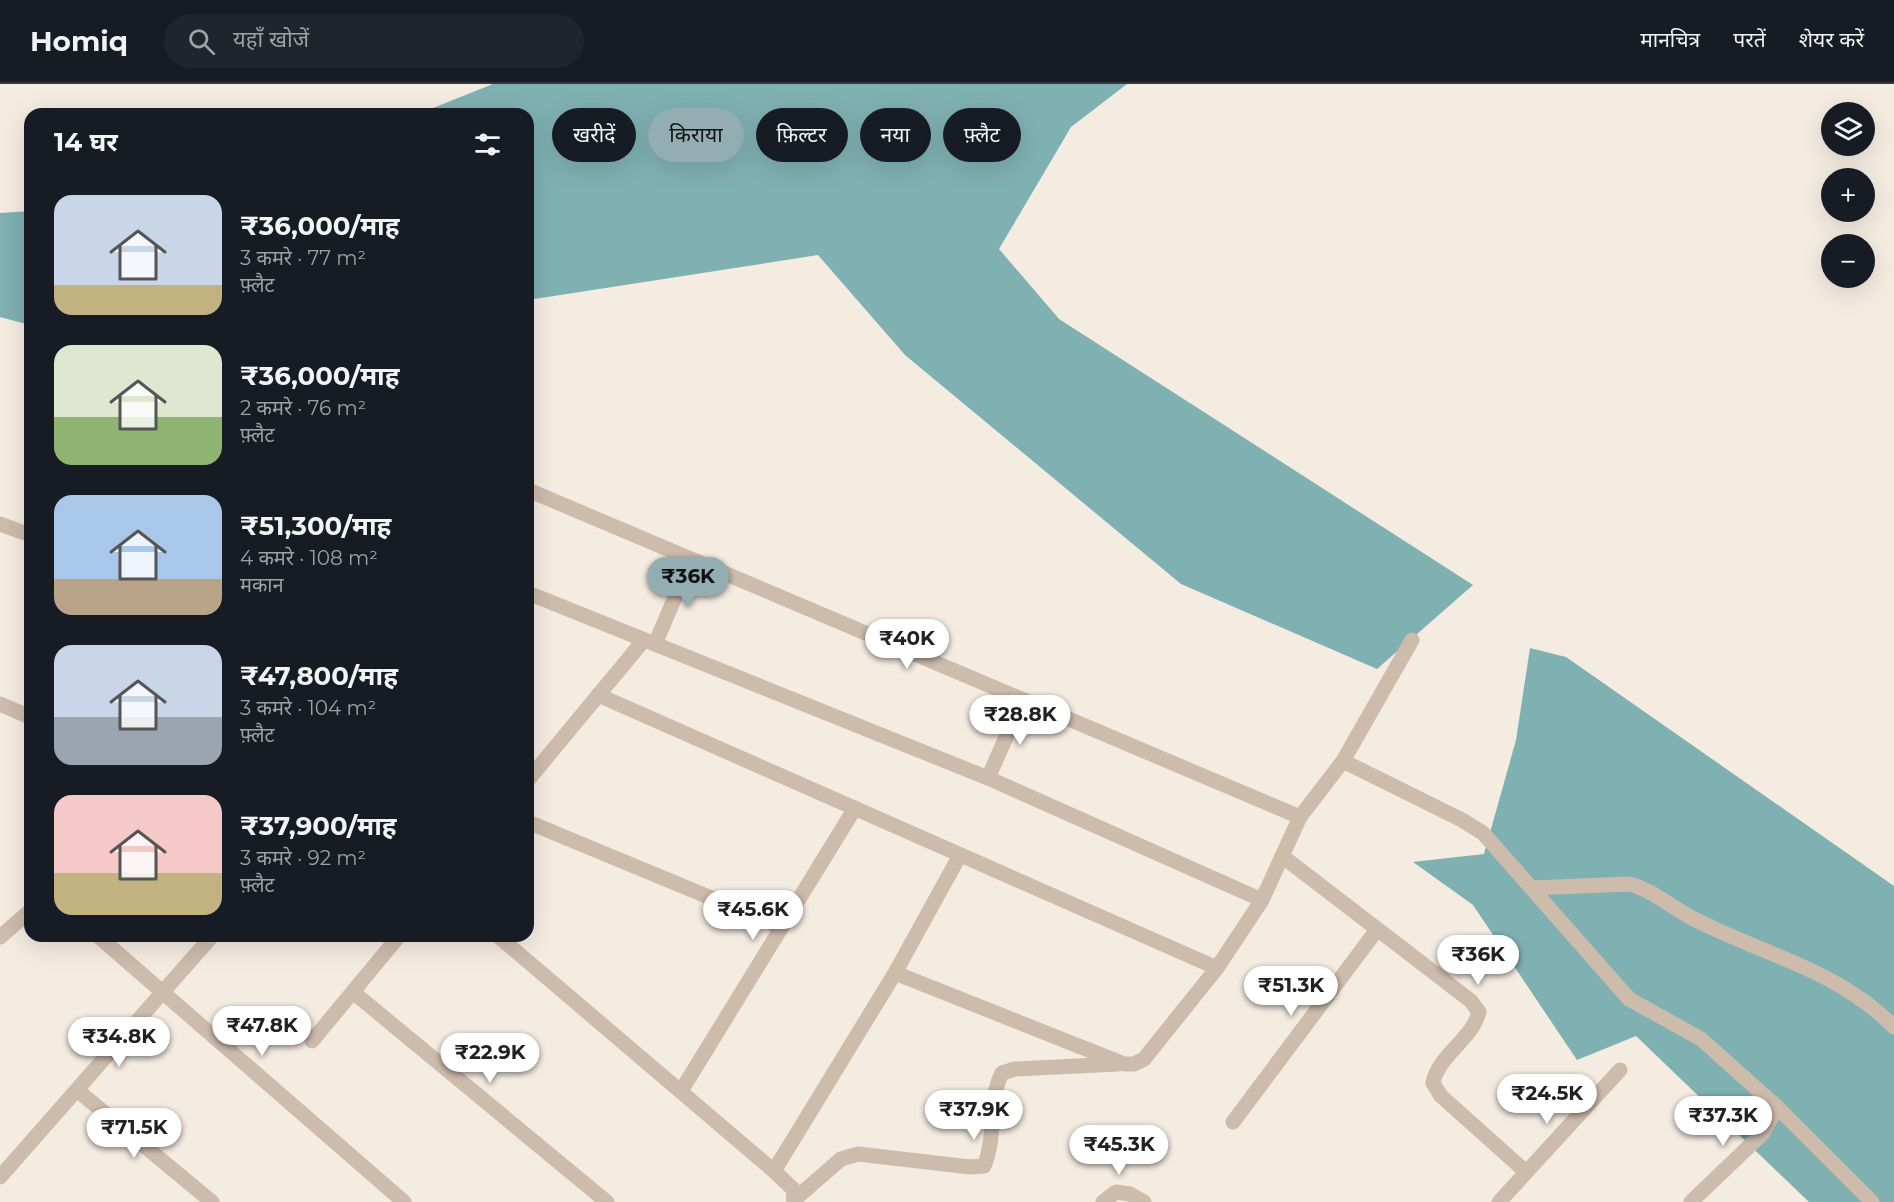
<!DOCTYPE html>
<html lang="hi">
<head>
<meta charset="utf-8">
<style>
	body { margin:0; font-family:Montserrat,"Noto Sans Devanagari",sans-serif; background:#20242c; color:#f1f3f6; height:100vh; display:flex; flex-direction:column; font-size:22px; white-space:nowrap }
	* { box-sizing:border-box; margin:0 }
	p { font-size:20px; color:#9ea1a6 }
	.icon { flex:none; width:33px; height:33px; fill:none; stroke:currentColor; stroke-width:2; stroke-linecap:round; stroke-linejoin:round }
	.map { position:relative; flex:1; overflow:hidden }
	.panel { position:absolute; left:24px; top:24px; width:510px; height:834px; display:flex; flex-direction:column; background:#171b24; border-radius:18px; box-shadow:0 6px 24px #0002 }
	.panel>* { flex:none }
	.hud { position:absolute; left:552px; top:24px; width:570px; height:54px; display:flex; gap:12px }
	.buttons { position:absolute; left:1821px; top:18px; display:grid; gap:12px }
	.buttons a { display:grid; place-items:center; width:54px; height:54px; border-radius:50%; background:#171b24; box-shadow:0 6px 24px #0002; font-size:30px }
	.price { position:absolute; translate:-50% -51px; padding:0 14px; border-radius:21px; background:#fff; color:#222; font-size:20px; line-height:39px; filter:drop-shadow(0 2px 3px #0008) }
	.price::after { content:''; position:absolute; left:50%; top:36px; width:18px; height:14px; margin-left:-9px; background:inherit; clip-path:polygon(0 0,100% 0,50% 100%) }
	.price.current { background:#92aeb2; color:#111 }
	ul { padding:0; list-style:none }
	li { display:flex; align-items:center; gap:18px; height:150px; padding:0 30px }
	li span { display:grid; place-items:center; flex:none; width:168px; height:120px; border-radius:18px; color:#555 }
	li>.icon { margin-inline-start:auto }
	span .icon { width:72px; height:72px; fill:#fffc; stroke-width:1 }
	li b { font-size:26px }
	h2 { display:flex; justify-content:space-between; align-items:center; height:72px; padding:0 30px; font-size:26px }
	.pill { padding:0 21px; border-radius:27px; background:#171b24; box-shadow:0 6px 24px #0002; font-size:21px; line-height:54px }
	.pill.current { background:#92aeb2; color:#111 }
	header { display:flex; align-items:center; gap:36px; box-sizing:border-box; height:84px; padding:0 30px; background:#171b24; border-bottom:2px solid #363941 }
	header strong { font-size:28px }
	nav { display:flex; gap:33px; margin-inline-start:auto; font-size:21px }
	.search { width:420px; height:54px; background:#20242c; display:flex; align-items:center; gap:15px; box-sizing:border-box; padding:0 21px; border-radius:33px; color:#9ea1a6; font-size:22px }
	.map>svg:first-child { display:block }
</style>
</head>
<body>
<header>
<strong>Homiq</strong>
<div class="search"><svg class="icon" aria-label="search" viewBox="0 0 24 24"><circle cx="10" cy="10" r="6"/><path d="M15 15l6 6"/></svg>यहाँ खोजें</div>
<nav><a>मानचित्र</a><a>परतें</a><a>शेयर करें</a></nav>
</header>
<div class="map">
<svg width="1894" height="1118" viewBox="0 0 1894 1118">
	<rect width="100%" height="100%" fill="#f4ebe1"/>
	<!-- water -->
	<g fill="#7fb0b2">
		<path d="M 493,0 L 1127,0 L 1071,43 L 999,165 L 1059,235 L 1473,501 L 1377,585 L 1181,500 L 905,271 L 818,171 L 528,216 L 528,30 L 418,30 Z"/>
		<path d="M 30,127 L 30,241 L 0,233 L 0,129 Z"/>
		<path d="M 1530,564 L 1566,573 L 1894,802 L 1894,1118 L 1809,1118 L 1636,952 L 1577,976 L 1473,821 L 1413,778 L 1484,770 L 1516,656 Z"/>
	</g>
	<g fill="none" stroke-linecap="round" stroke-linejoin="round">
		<!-- street -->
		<g stroke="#cdbbac" stroke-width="15">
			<path d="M 528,406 L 1300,733"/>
			<path d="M 0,440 L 30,451"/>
			<path d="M 528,509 L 988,694 L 1262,816"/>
			<path d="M 655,560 L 691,476"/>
			<path d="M 598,611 L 1217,884"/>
			<path d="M 0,620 L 30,633"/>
			<path d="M 1343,677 L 1462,736 L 1483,749 L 1629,915 L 1701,955 L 1777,1023 L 1872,1118"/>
			<path d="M 988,694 L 1022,617"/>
			<path d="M 528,696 L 644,556"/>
			<path d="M 528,738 L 781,843"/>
			<path d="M 1282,772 L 1471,917 L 1479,928 C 1472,956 1439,970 1433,999 L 1441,1012 L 1526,1088"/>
			<path d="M 1531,804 L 1629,800 C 1653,806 1672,824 1694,835 C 1764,871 1836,885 1894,943"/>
			<path d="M 98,852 L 404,1118"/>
			<path d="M 498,852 L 774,1087 L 793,1105 L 794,1118"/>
			<path d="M 0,853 L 30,827"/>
			<path d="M 895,889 L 1124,980 L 1134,980 L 1144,975 L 1217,884 L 1262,816 L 1300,733 L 1343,677 L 1412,556"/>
			<path d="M 353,908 L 607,1118"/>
			<path d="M 312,957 L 399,852"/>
			<path d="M 77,1006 L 212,1118"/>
			<path d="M 681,1007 L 855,724"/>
			<path d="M 1233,1038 L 1376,847"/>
			<path d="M 774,1087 L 895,889 L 960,771"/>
			<path d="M 0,1093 L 212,852"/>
			<path d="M 794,1116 L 841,1075 L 858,1070 L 970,1083 L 984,1082 C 997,1052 987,1018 1002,989 L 1015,985 L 1118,980"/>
			<path d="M 1103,1118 L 1116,1108 L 1130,1110 L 1144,1118"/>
			<path d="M 1499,1118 L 1620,986"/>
			<path d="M 1691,1118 L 1763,1049 L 1777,1023"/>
		</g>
	</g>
</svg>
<div class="buttons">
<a><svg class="icon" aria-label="layers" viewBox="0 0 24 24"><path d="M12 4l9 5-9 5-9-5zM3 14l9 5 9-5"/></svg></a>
<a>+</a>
<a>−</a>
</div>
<b class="price current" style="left:688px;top:524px">₹36K</b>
<b class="price" style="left:907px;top:586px">₹40K</b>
<b class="price" style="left:1020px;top:662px">₹28.8K</b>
<b class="price" style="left:753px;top:857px">₹45.6K</b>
<b class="price" style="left:1478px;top:902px">₹36K</b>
<b class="price" style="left:1291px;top:933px">₹51.3K</b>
<b class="price" style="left:262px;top:973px">₹47.8K</b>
<b class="price" style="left:119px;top:984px">₹34.8K</b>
<b class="price" style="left:490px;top:1000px">₹22.9K</b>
<b class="price" style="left:1547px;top:1041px">₹24.5K</b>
<b class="price" style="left:974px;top:1057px">₹37.9K</b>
<b class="price" style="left:1723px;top:1063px">₹37.3K</b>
<b class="price" style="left:134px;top:1075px">₹71.5K</b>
<b class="price" style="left:1119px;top:1092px">₹45.3K</b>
<div class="hud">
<a class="pill">खरीदें</a>
<a class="pill current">किराया</a>
<a class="pill">फ़िल्टर</a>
<a class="pill">नया</a>
<a class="pill">फ़्लैट</a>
</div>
<section class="panel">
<h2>14 घर<svg class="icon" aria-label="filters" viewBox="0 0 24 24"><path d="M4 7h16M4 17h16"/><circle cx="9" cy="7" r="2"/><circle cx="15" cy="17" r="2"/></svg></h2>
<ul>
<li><span style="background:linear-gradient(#c9d6e8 75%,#c2b280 0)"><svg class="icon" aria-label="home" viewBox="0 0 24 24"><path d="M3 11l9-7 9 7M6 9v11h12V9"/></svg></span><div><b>₹36,000/माह</b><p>3 कमरे · 77 m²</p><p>फ़्लैट</p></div></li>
<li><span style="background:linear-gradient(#dfe7d0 60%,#8fb573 0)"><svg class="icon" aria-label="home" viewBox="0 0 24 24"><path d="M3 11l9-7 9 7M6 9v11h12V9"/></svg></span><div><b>₹36,000/माह</b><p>2 कमरे · 76 m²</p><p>फ़्लैट</p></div></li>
<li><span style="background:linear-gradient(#a9c7e8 70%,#b9a48a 0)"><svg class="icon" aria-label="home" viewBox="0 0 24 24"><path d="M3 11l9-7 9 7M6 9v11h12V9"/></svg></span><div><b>₹51,300/माह</b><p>4 कमरे · 108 m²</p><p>मकान</p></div></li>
<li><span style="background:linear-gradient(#c9d6e8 60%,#9aa5b1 0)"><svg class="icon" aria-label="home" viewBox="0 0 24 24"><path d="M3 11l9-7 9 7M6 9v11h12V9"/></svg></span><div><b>₹47,800/माह</b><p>3 कमरे · 104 m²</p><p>फ़्लैट</p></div></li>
<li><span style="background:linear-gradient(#f6c9c9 65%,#c2b280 0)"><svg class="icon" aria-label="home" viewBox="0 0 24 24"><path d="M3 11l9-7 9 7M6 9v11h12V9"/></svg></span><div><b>₹37,900/माह</b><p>3 कमरे · 92 m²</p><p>फ़्लैट</p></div></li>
</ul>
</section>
</div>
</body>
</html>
